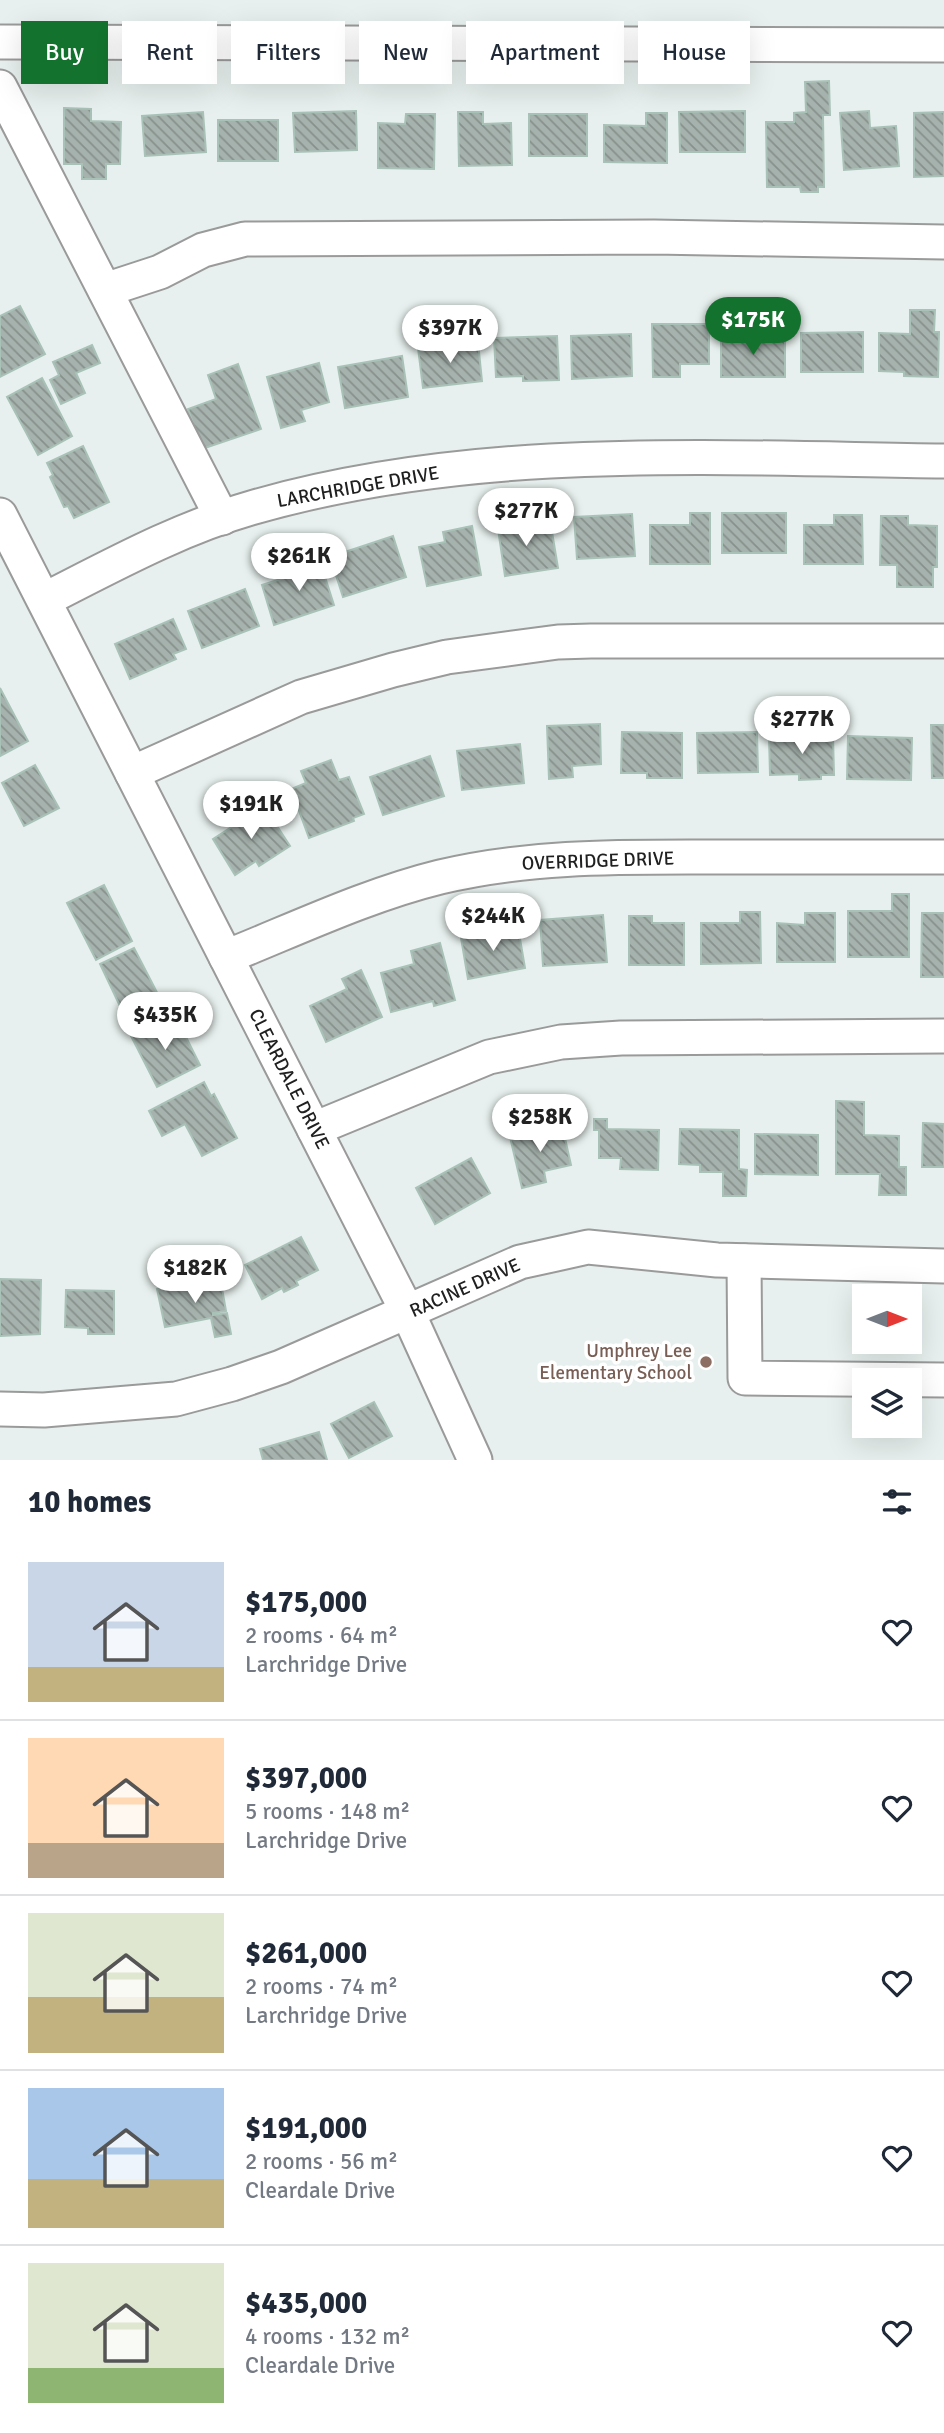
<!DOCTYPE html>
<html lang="en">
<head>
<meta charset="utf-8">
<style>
	body { margin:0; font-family:Signika,sans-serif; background:#f6f6f7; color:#1f2937; height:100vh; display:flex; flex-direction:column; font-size:26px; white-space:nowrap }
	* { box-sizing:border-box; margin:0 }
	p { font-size:23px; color:#747a83 }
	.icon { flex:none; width:38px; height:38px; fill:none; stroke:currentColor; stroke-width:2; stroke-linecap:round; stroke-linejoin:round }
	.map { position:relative; height:1460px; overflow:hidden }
	.panel { display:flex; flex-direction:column; background:#fff; flex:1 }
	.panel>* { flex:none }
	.guide { position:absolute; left:21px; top:21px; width:903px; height:63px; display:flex; gap:14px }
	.needle { width:46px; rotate:90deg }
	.tools { position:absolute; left:852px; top:1284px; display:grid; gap:14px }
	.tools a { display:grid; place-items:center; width:70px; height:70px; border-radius:0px; background:#fff; box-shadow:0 7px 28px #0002; font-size:35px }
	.price { position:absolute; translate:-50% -60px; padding:0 16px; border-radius:24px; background:#fff; color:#222; font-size:23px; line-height:46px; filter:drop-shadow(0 2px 4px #0008) }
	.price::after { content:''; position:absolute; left:50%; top:42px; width:21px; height:16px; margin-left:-10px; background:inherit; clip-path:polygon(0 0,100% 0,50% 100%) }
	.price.active { background:#13722d; color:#fff }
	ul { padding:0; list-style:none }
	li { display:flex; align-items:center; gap:21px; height:175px; padding:0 28px }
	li+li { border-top:2px solid #e0e1e3 }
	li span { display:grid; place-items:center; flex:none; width:196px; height:140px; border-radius:0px; color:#555 }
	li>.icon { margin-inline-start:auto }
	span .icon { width:84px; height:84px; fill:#fffc; stroke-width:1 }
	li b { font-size:30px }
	h2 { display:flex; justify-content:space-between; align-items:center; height:84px; padding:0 28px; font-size:30px }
	.tag { padding:0 24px; border-radius:0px; background:#fff; box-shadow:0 7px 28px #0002; font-size:24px; line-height:63px }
	.tag.active { background:#13722d; color:#fff }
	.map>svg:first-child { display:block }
</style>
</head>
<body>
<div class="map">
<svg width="944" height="1460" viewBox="0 0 944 1460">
	<defs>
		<pattern id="building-back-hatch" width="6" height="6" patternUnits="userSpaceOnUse" patternTransform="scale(1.75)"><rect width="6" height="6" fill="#a6b2ad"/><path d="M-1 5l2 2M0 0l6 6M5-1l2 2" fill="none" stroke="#87908c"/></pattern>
	</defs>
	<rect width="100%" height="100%" fill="#e7f0ee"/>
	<!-- building -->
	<g fill="url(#building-back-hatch)" stroke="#a9c2b8" stroke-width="2">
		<path d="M 829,81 L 830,115 L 823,115 L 824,187 L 818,187 L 818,192 L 801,192 L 800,187 L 767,187 L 766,122 L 794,122 L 794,113 L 806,112 L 805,82 Z"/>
		<path d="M 64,108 L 91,109 L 91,121 L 121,122 L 120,164 L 106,164 L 106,179 L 82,179 L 82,164 L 64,164 Z"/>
		<path d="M 356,111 L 357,150 L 295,152 L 293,113 Z"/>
		<path d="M 745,111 L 745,152 L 680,152 L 679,112 Z"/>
		<path d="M 869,111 L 870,128 L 896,126 L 899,166 L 844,170 L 840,113 Z"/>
		<path d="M 203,112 L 206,152 L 145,156 L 142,116 Z"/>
		<path d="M 458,112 L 483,112 L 483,124 L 511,123 L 512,165 L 459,166 Z"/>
		<path d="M 944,112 L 944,176 L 914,177 L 914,113 Z"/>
		<path d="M 646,113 L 667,113 L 667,163 L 604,162 L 604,125 L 646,126 Z"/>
		<path d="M 406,114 L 435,114 L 434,169 L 378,168 L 378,123 L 405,124 Z"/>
		<rect x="529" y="114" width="58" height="42"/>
		<rect x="218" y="120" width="60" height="41"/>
		<path d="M 20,306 L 45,354 L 0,377 L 0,316 Z"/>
		<path d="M 910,310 L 935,310 L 934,332 L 939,332 L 938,377 L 904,376 L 904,372 L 879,371 L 879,333 L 910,334 Z"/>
		<path d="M 652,324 L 709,324 L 709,364 L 680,364 L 680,377 L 653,377 Z"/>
		<path d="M 863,332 L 863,372 L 801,372 L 801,333 Z"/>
		<path d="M 631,334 L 632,376 L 572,379 L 571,336 Z"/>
		<path d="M 557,336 L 559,380 L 523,381 L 523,376 L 496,377 L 494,338 Z"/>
		<rect x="721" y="336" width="64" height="41"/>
		<path d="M 478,342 L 482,381 L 423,388 L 418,348 Z"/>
		<path d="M 92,345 L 100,363 L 76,373 L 85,393 L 61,404 L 50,380 L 59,375 L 53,362 Z"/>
		<path d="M 402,356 L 408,397 L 345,408 L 338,367 Z"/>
		<path d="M 319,363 L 329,402 L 301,410 L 305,421 L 281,428 L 267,377 Z"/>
		<path d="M 238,364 L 261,429 L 202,449 L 188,409 L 216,399 L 208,375 Z"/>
		<path d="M 42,378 L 72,436 L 38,455 L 7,397 Z"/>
		<path d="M 83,446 L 109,502 L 74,518 L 68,506 L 64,507 L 50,477 L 53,475 L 47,463 Z"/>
		<path d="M 690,513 L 710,513 L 710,564 L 650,564 L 650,525 L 690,525 Z"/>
		<rect x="722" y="513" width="64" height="40"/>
		<path d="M 632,514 L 635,556 L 577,559 L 574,517 Z"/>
		<path d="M 834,515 L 862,515 L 863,564 L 804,564 L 804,525 L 834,525 Z"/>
		<path d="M 881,516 L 908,516 L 908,525 L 937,526 L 937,567 L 933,567 L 933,587 L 897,587 L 897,565 L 880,565 Z"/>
		<path d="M 524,518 L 526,530 L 551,526 L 558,568 L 505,576 L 497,522 Z"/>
		<path d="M 472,526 L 481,575 L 427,586 L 419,547 L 445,542 L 443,532 Z"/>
		<path d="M 393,536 L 406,577 L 343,597 L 330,557 Z"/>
		<path d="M 318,555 L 334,605 L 274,625 L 262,585 L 303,572 L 300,561 Z"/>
		<path d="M 245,589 L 259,626 L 202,648 L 188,611 Z"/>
		<path d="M 173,619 L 186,649 L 173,654 L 176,659 L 130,679 L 115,644 Z"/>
		<path d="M 0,688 L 28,741 L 0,756 Z"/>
		<path d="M 600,724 L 601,764 L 572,766 L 573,777 L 549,779 L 547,726 Z"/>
		<path d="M 931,725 L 944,725 L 944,778 L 932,778 Z"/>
		<path d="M 622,732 L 682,733 L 682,778 L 647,778 L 647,773 L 621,773 Z"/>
		<path d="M 757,732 L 758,772 L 698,773 L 697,733 Z"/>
		<path d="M 833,736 L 834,775 L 821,775 L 821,779 L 799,780 L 799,774 L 770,775 L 769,737 Z"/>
		<path d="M 848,736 L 912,738 L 911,780 L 847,779 Z"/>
		<path d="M 520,744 L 524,783 L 462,790 L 457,751 Z"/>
		<path d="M 430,756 L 444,796 L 383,815 L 370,777 Z"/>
		<path d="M 331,760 L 339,780 L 349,777 L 364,814 L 353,818 L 354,821 L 309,838 L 291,789 L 306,783 L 301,771 Z"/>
		<path d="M 35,765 L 59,808 L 24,826 L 2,783 Z"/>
		<path d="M 264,806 L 290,846 L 259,866 L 256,861 L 235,875 L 213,839 Z"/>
		<path d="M 104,885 L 132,941 L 96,960 L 67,903 Z"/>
		<path d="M 892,894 L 909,894 L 909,957 L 848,957 L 848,911 L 892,911 Z"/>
		<path d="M 740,912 L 760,912 L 761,963 L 701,964 L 701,923 L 740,923 Z"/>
		<path d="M 805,913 L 835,913 L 835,962 L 777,962 L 777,923 L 805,925 Z"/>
		<path d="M 922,913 L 944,913 L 944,977 L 921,977 Z"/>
		<path d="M 603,915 L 607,962 L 543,966 L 540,920 Z"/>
		<path d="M 629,916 L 652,916 L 652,923 L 684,923 L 684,965 L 629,965 Z"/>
		<path d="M 518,927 L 525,968 L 468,979 L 461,938 Z"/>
		<path d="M 440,943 L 455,1000 L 434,1006 L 433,1001 L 391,1012 L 381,973 L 414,964 L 411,951 Z"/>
		<path d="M 134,948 L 163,1004 L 127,1021 L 100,964 Z"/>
		<path d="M 361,970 L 382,1017 L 326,1042 L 310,1006 L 347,989 L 342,979 Z"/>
		<path d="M 163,1020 L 169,1032 L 181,1027 L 200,1065 L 157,1087 L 131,1036 Z"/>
		<path d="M 204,1082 L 211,1096 L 214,1094 L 237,1138 L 202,1156 L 185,1124 L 162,1136 L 149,1111 Z"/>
		<path d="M 836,1101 L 864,1102 L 864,1135 L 899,1136 L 899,1167 L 906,1167 L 906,1195 L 879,1195 L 880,1174 L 836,1174 Z"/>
		<path d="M 594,1119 L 607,1119 L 607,1129 L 659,1130 L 658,1170 L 620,1169 L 621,1158 L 599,1158 L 599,1130 L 594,1130 Z"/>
		<path d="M 923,1123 L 944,1124 L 944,1167 L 922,1167 Z"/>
		<path d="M 562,1125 L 571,1165 L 544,1171 L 546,1182 L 522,1188 L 510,1137 Z"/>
		<path d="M 680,1129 L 739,1130 L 739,1169 L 747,1170 L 746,1196 L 723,1196 L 723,1172 L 700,1172 L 700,1165 L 679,1164 Z"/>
		<path d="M 755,1134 L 818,1135 L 818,1175 L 755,1174 Z"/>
		<path d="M 471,1158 L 490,1193 L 435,1224 L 416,1188 Z"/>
		<path d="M 301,1237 L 318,1270 L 296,1281 L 298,1285 L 284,1292 L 282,1288 L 262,1299 L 245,1265 Z"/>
		<path d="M 220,1277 L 226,1311 L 213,1313 L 213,1315 L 227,1313 L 231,1334 L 215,1337 L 211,1318 L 165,1327 L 157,1289 Z"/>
		<path d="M 0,1279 L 41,1280 L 40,1334 L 0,1336 Z"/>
		<path d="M 66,1290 L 114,1291 L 114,1334 L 88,1334 L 88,1328 L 65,1327 Z"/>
		<path d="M 374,1402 L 392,1436 L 349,1458 L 331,1424 Z"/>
		<path d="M 319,1432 L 327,1460 L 263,1460 L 260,1449 Z"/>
	</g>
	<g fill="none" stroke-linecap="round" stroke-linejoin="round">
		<!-- minor casing -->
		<g stroke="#9a9a9a" stroke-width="37">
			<g id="minor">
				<path d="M 0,42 L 944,45"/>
				<path d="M 0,87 L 222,518"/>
				<path d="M 105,290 L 160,272 L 203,250 L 245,239 L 654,237 L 944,242"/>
				<path d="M 0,515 L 408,1313 L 475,1460"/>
				<path d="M 44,600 C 111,566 178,529 251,508 C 475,443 714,458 944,461"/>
				<path d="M 132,773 L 301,697 L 393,670 L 447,657 L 558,642 L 591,641 L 944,641"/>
				<path d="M 226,957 C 296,929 367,895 440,877 C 528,856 616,857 705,857 C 784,857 864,857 944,857"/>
				<path d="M 314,1129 L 489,1057 L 561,1042 L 621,1038 L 944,1036"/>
				<path d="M 744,1261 L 745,1378 L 944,1380"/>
				<path d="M 0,1409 L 44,1410 L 176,1399 L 232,1384 L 281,1367 L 520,1262 L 588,1247 L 717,1260 L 944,1266"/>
			</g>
		</g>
		<!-- minor -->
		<use href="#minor" stroke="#fff" stroke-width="33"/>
	</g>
	<!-- markers -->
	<circle fill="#8d6e63" stroke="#fff" stroke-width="2.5" cx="706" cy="1362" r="7"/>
	<g text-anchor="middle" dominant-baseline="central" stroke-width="7" stroke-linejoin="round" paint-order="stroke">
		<!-- street labels -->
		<g font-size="19" fill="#202020" stroke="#fff">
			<text transform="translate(358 487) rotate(-10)">LARCHRIDGE DRIVE</text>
			<text transform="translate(598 861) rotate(-2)">OVERRIDGE DRIVE</text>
			<text transform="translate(289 1079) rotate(63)">CLEARDALE DRIVE</text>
			<text transform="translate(465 1288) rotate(-24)">RACINE DRIVE</text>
		</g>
		<!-- education labels -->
		<g font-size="19" fill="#785e54" stroke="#fff" text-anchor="end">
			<text x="692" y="1351">Umphrey Lee<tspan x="692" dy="22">Elementary School</tspan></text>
		</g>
	</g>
</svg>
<div class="tools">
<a><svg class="needle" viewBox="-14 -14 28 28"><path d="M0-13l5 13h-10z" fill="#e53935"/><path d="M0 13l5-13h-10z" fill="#747a83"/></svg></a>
<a><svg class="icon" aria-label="layers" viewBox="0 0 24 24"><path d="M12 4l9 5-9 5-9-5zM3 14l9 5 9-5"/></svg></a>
</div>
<b class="price active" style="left:753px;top:357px">$175K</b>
<b class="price" style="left:450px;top:365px">$397K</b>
<b class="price" style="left:526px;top:548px">$277K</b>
<b class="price" style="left:299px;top:593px">$261K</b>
<b class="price" style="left:802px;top:756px">$277K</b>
<b class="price" style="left:251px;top:841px">$191K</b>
<b class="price" style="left:493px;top:953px">$244K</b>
<b class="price" style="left:165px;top:1052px">$435K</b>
<b class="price" style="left:540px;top:1154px">$258K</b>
<b class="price" style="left:195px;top:1305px">$182K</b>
<div class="guide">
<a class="tag active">Buy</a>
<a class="tag">Rent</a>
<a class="tag">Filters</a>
<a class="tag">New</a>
<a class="tag">Apartment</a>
<a class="tag">House</a>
</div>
</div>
<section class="panel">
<h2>10 homes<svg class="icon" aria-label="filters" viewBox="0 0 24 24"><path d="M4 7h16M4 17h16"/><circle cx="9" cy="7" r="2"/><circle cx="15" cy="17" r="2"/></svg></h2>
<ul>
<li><span style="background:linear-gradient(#c9d6e8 75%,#c2b280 0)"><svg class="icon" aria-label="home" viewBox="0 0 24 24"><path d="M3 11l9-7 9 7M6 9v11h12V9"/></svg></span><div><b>$175,000</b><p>2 rooms · 64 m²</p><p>Larchridge Drive</p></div><svg class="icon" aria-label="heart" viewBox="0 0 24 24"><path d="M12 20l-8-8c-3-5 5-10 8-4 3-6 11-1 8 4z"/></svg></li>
<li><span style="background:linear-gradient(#ffd9b3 75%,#b9a48a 0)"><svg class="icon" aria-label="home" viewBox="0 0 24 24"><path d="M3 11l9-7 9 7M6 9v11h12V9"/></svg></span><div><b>$397,000</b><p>5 rooms · 148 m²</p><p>Larchridge Drive</p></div><svg class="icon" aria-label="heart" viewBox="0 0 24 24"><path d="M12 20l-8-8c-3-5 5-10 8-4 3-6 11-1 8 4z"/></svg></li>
<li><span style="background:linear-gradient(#dfe7d0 60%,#c2b280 0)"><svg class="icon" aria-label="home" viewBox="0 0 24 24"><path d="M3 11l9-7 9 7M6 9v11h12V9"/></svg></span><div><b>$261,000</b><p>2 rooms · 74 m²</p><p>Larchridge Drive</p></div><svg class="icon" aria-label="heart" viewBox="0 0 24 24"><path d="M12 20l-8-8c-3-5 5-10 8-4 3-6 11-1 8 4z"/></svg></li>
<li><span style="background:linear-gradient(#a9c7e8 65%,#c2b280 0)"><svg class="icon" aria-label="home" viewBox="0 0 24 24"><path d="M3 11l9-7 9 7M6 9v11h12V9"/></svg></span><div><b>$191,000</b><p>2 rooms · 56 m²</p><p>Cleardale Drive</p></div><svg class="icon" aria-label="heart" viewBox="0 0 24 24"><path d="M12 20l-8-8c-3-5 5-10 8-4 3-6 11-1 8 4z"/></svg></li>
<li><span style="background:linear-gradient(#dfe7d0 75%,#8fb573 0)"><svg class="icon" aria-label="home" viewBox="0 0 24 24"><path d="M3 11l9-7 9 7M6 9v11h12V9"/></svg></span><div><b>$435,000</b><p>4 rooms · 132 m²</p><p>Cleardale Drive</p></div><svg class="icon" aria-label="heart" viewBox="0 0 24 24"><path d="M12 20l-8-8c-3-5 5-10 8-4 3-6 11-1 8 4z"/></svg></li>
</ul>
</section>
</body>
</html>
